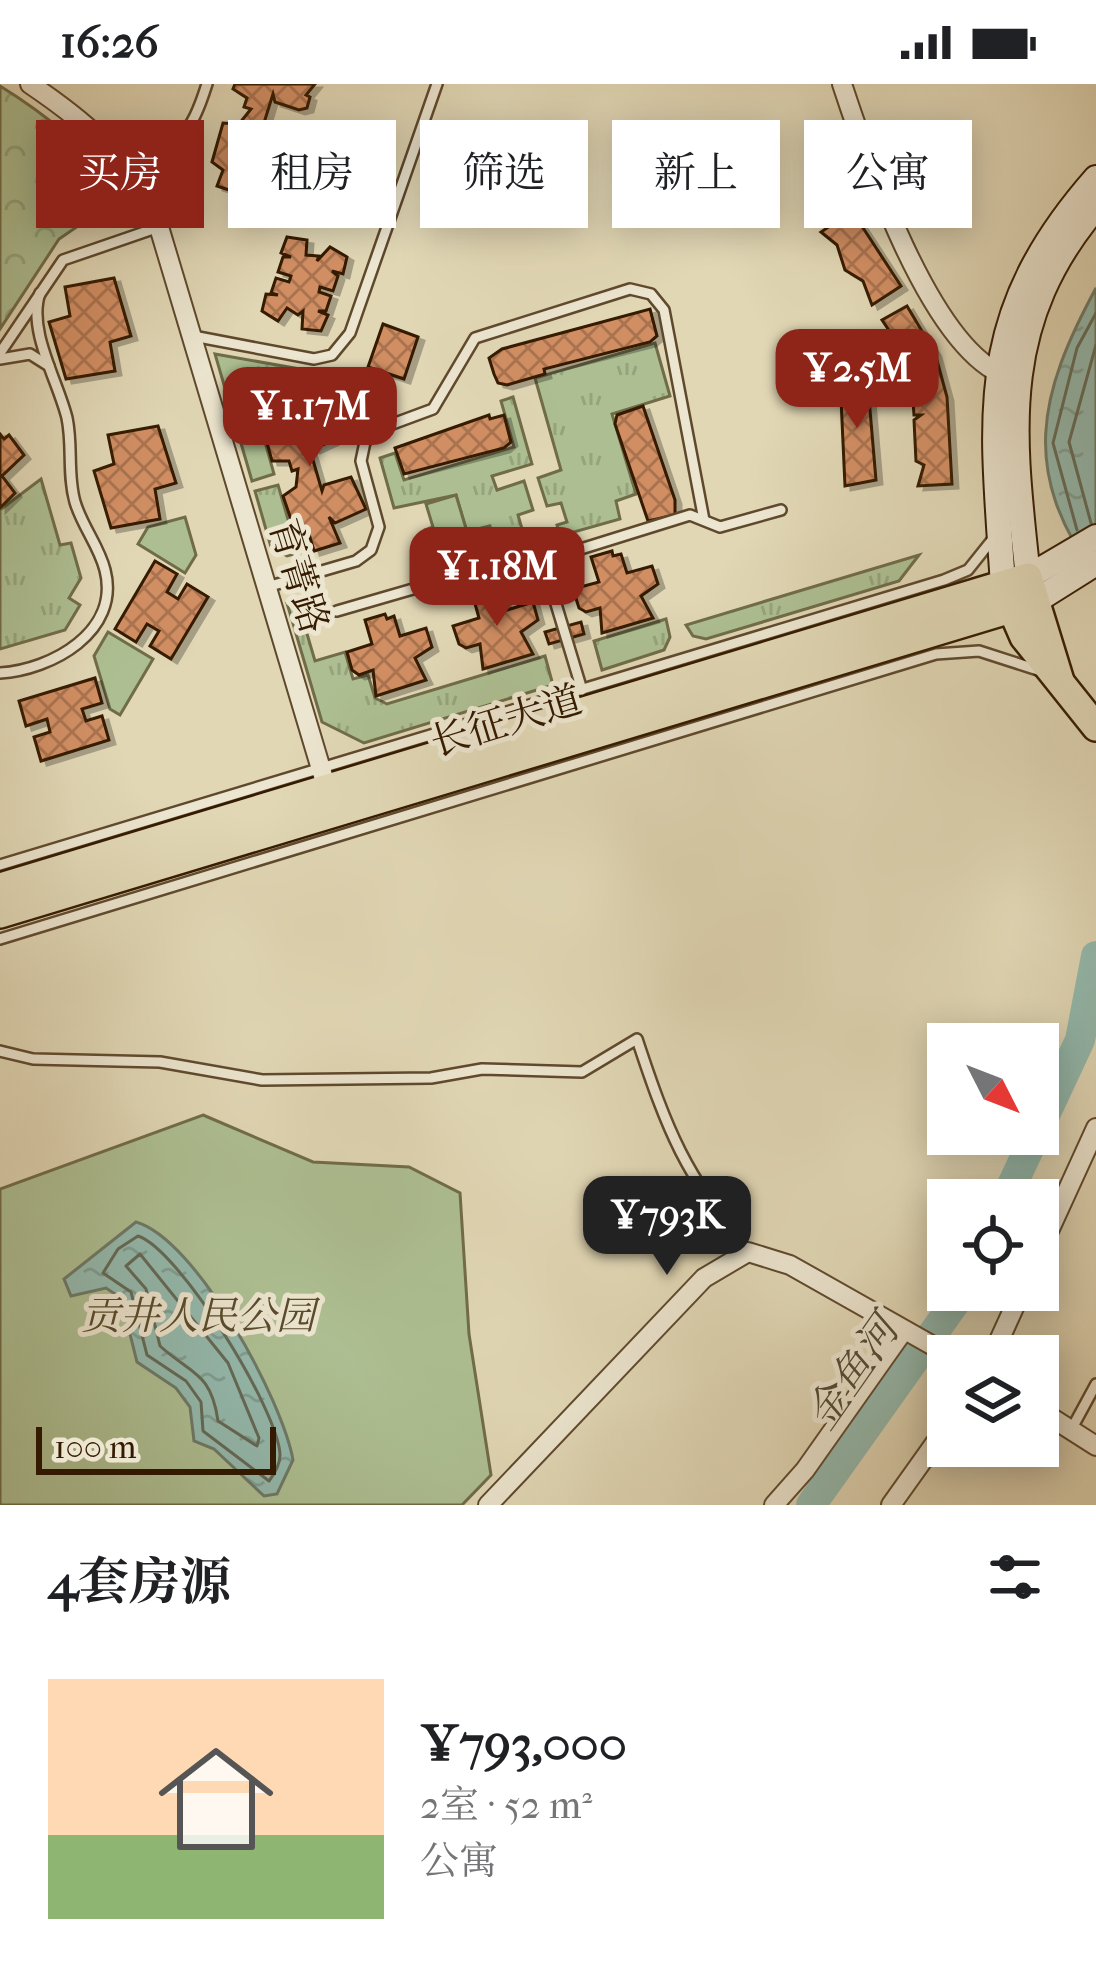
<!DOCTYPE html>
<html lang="zh">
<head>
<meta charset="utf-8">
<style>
	body { margin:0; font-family:"IM FELL French Canon","Noto Serif SC",serif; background:#f6f6f6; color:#202124; height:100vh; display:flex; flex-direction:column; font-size:45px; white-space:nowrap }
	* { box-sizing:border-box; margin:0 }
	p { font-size:39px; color:#757577 }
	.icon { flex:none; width:66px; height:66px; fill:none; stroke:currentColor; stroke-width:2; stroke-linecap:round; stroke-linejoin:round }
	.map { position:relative; height:1421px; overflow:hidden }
	.details { display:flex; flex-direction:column; background:#fff; flex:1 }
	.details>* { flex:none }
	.guide { position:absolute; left:36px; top:36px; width:1026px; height:108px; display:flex; gap:24px }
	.needle { width:78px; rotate:132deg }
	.tools { position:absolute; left:927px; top:939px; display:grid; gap:24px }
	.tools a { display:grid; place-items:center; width:132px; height:132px; border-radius:0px; background:#fff; box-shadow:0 6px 30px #0003; font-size:60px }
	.scale { position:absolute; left:36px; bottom:30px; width:240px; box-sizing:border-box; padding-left:12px; border:6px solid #341a00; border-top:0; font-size:33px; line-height:42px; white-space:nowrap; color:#341a00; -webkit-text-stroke:9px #ece5cf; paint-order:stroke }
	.price { position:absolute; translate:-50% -102px; padding:0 27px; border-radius:24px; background:#8f2418; color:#fff; font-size:39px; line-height:78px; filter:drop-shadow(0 3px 6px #0008) }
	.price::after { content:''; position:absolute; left:50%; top:72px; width:36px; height:27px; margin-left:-18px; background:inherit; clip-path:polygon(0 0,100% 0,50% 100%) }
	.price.on { background:#222; color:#fff }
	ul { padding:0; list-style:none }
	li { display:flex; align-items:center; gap:36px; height:300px; padding:0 48px }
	li span { display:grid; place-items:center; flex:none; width:336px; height:240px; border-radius:0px; color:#555 }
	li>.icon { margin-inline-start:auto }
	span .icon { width:144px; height:144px; fill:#fffc; stroke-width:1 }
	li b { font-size:51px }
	h2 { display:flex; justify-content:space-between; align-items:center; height:144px; padding:0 48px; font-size:51px }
	.pill { padding:0 42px; border-radius:0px; background:#fff; box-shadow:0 6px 30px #0003; font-size:42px; line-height:108px }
	.pill.on { background:#8f2418; color:#fff }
	.status { display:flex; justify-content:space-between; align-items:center; height:84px; padding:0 60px; background:#fff; direction:ltr }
	.status svg { height:33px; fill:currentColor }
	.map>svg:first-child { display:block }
</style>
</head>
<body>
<div class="status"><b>16:26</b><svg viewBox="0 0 49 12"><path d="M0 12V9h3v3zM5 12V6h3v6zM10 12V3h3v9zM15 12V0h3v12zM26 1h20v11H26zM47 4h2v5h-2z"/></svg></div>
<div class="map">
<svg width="1096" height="1421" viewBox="0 0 1096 1421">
	<defs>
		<pattern id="grass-tufts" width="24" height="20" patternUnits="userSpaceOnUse" patternTransform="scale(3)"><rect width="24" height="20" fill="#adbf92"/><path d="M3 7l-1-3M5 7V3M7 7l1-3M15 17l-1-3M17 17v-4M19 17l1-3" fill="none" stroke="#95a47c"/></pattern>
		<pattern id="forest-crowns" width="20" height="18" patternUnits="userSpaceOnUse" patternTransform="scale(3)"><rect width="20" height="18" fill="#adbf92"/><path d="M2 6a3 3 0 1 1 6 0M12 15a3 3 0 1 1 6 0" fill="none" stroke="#95a47c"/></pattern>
		<pattern id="water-ripples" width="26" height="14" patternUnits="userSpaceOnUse" patternTransform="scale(3)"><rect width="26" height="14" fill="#94baae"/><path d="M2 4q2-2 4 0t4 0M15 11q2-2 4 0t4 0" fill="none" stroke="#809f94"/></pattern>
		<pattern id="building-cross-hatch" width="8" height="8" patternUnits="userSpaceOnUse" patternTransform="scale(3)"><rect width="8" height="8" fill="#d18e64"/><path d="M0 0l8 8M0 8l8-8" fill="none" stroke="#aa7350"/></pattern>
		<filter id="shadow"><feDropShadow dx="6" dy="4" stdDeviation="0" flood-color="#0004"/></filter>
	</defs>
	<rect width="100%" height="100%" fill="#e1d7b5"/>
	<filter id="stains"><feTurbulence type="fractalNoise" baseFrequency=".00167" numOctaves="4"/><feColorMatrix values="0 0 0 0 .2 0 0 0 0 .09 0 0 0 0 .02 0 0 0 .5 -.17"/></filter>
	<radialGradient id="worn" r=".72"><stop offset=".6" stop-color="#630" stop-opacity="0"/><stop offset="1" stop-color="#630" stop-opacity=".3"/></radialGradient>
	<!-- grass -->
	<g fill="url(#grass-tufts)" stroke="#706c49" stroke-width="3">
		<path d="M 655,259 L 670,312 L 612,330 L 636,410 L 616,417 L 620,435 L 560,452 L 557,441 L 567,438 L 561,419 L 547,422 L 538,394 L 561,386 L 535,294 Z"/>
		<path d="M 215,270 L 306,286 L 316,318 L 302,322 L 295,304 L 265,314 L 269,330 L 258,333 L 274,390 L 252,397 Z"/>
		<path d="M 513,313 L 532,380 L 492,392 L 497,406 L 524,397 L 533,426 L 518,431 L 524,452 L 512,455 L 515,467 L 498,471 L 489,442 L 467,448 L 456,411 L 394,424 L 380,374 L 395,369 L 404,396 L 514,363 L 501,317 Z"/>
		<path d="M 41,395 L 60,461 L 71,459 L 81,494 L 69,514 L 80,521 L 65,546 L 0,565 L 0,426 Z"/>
		<path d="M 278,401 L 294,456 L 306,454 L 310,466 L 287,472 L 271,463 L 255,407 Z"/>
		<path d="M 919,471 L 899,497 L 706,555 L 693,552 L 686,541 Z"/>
		<path d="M 297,516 L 315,577 L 345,568 L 353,595 L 368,591 L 375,614 L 387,620 L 545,572 L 553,601 L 364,659 L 322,638 L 287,519 Z"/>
		<path d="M 666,535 L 670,553 L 664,566 L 602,586 L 594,557 Z"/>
	</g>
	<!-- forest -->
	<path fill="url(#forest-crowns)" stroke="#706c49" stroke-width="3" d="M 0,2 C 49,32 89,66 125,110 L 59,155 L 0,245 Z"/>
	<!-- park -->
	<g fill="#adbf92" stroke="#706c49" stroke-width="3">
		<path d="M 456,411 L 467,448 L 490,442 L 498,471 L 438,490 L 425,446 L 433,443 L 426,420 Z"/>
		<path d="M 185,433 L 196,471 L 185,489 L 138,460 L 148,443 Z"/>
		<path d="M 108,548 L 153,575 L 120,631 L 110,625 L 94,572 Z"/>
		<path d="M 203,1031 L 313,1078 L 409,1083 L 460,1109 L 469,1250 L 491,1391 L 462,1421 L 0,1421 L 0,1105 Z"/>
	</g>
	<!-- water -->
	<g fill="url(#water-ripples)" stroke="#6e7a68" stroke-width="3">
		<path d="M 1096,204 L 1096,492 C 1020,388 1038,311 1096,204 Z"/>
		<path d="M 136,1138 C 196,1155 282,1315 293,1376 L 277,1410 L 264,1412 L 214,1365 L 194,1357 L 190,1323 L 176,1304 L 137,1278 L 121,1214 L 106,1204 L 71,1212 L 64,1195 Z"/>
	</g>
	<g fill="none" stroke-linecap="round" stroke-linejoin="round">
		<!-- shore -->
		<g stroke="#646a57" stroke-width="3">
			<path d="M 1091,439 L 1069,358 L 1096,261"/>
			<path d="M 1077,446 L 1053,359 L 1077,264 L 1096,229"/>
			<path d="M 138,1152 C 179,1165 279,1327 280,1371 C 280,1381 275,1389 269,1397 L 203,1347 L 201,1318 L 186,1297 L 147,1271 L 131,1208 L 103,1189 L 118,1165 Z"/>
			<path d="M 140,1170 L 228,1279 L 259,1354 L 257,1362 L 218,1337 C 211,1288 192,1291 160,1262 L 146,1205 L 126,1182 Z"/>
		</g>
		<!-- river -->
		<g stroke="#94baae" stroke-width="30">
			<path d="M 1038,1046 L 1080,956 L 1096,872"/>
			<path d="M 1005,1116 L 1036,1050"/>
			<path d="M 811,1421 L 964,1206"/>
		</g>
	</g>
	<!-- building -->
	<g fill="url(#building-cross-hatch)" stroke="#341a00" stroke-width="3" filter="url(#shadow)">
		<path d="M 235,0 L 315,0 L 306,11 L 310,13 L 307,24 L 299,26 L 275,18 L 273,10 L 258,58 L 263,54 L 290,62 L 283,84 L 287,86 L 283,97 L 276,99 L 251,91 L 249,83 L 244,111 L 217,102 L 223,86 L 212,78 L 223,39 L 239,40 L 251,25 L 244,23 L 247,14 L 233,5 Z"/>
		<path d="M 852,127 L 901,202 L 872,221 L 863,197 L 845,186 L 837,161 L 821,148 Z"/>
		<path d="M 287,153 L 307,156 L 306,171 L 319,172 L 317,177 L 330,163 L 347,173 L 343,190 L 332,187 L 338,192 L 333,207 L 320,203 L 319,208 L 331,212 L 326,227 L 318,227 L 328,231 L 321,247 L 302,245 L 303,227 L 298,231 L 287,224 L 278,237 L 262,227 L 266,210 L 278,211 L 271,209 L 276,194 L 289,198 L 291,192 L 278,188 L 283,173 L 291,173 L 281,169 Z"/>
		<path d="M 114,194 L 131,252 L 110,258 L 115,287 L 66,295 L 49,238 L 70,232 L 65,203 Z"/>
		<path d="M 907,222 L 935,269 L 947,313 L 952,400 L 918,402 L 924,381 L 916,377 L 914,336 L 921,331 L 914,331 L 910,277 L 882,236 Z"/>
		<path d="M 650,225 L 657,252 L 650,258 L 544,285 L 545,290 L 507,301 L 498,299 L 494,290 L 489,274 L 502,265 Z"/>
		<path d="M 383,240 L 418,253 L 404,295 L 368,283 Z"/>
		<path d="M 867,291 L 876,396 L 845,402 L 840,293 Z"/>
		<path d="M 296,307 L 301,333 L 303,325 L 335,320 L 338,331 L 333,333 L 344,351 L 314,365 L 308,359 L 322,407 L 324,401 L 351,393 L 366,425 L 335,439 L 329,433 L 340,459 L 314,467 L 309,450 L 296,450 L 283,412 L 296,403 L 298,385 L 292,387 L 289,377 L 272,377 L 261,337 L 275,329 L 272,319 L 278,312 Z"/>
		<path d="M 643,322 L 675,416 L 675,431 L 648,437 L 615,340 L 617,331 Z"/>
		<path d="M 489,331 L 490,335 L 504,331 L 511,358 L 504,364 L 404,390 L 395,364 Z"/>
		<path d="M 158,342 L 176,399 L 155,405 L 160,435 L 111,444 L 94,387 L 114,380 L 108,351 Z"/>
		<path d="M 0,350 L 4,355 L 9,351 L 24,371 L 2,392 L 15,409 L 0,424 Z"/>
		<path d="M 612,467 L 613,472 L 621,470 L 627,489 L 652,482 L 658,500 L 641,512 L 653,534 L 602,549 L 600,524 L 586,528 L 579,524 L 573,505 L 599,498 L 591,473 Z"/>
		<path d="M 155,477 L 177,490 L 167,508 L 178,515 L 187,500 L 208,513 L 171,575 L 150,562 L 159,547 L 147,540 L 136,558 L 115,545 Z"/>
		<path d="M 492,503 L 493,508 L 501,506 L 507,526 L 533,518 L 538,536 L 521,548 L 533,570 L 483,585 L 480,560 L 466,564 L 459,560 L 453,542 L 479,534 L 472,509 Z"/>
		<path d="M 385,530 L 387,535 L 394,532 L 400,552 L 426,544 L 432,563 L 415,574 L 426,596 L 376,612 L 373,586 L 359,591 L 352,586 L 347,568 L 372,560 L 365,536 Z"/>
		<path d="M 581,538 L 584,550 L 549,560 L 545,548 Z"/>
		<path d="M 95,594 L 102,619 L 82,625 L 86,637 L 102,632 L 109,656 L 41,677 L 34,653 L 50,648 L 47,635 L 26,642 L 19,617 Z"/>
	</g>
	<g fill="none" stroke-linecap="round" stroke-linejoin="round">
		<!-- lane casing -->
		<g stroke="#5f492d" stroke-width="14">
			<g id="lane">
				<path d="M 131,85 C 179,59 190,54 207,0"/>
				<path d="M 193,252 L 314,275 L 332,271 L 350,249 L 437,0"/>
				<path d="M 0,269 L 63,176 L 159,143"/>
				<path d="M 0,275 L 30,270 L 49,282"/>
				<path d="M 543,477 L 582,606"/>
				<path d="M 267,503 L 356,477 L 371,466 L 379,443 L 361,377 L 365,358 L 379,345 L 433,325 L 475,254 L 630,205 L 651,210 L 664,226 L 704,436"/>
				<path d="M 337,527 L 413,505 L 452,505 L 690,431 L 720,443 L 781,426"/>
				<path d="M 0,589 C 51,586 121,548 105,486 C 99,462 82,442 75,418 C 67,390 73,362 67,334 C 58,297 27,246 40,209"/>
				<path d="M 0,781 L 944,496 L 968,486 L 992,456"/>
				<path d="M 0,855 L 936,570 L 979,567 L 1041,587"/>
				<path d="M 0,967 L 33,975 L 160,978 L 262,996 L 431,994 L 482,985 L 582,988 L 637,955 C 668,1049 685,1090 748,1168"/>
				<path d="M 1071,1346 L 1096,1300"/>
			</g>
		</g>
		<!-- street casing -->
		<g stroke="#5f492d" stroke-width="22">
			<g id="street">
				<path d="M 30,0 C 95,44 125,72 159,143 L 327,705"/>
				<path d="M 842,0 C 866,73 930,265 1006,292"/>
				<path d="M 1038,1171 L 1096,1044"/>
				<path d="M 992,1272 L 1022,1206"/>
				<path d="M 1038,1325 L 1096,1362"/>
				<path d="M 488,1421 L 704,1194 L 748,1168 L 790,1181 L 951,1272"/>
				<path d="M 774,1421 L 805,1386 L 904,1246"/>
				<path d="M 891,1421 L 948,1341"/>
			</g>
		</g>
		<!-- secondary casing -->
		<g stroke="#341a00" stroke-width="28">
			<g id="secondary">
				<path d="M 1096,123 C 996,241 1013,352 1028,493 L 1096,453"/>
				<path d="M 1003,501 C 992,330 974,233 1096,94"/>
				<path d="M 1034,518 L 1096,479"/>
			</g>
		</g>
		<!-- primary casing -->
		<g stroke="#341a00" stroke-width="32">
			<g id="primary">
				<path d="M 1007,514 L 1024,553 L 1096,643"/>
				<path d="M 0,803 L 1028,493 L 1060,597"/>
				<path d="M 0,830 L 1034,518"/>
			</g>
		</g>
		<!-- lane -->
		<use href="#lane" stroke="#ece5cf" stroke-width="9"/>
		<!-- street -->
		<use href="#street" stroke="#ece5cf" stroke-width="18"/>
		<!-- secondary -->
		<use href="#secondary" stroke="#ece5cf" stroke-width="24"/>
		<!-- primary -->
		<use href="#primary" stroke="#e1d7b5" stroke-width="27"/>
	</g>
	<g text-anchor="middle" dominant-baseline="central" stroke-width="10" stroke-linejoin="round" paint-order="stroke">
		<!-- street labels -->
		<g font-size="39" fill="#341a00" stroke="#ece5cf">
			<text transform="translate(299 492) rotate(73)">育菁路</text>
			<text transform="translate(506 637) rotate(-17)">长征大道</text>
		</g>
		<!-- park labels -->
		<g font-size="39" font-style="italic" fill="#584c2c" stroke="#ece5cf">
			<text x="198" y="1232">贡井人民公园</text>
		</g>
		<!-- water labels -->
		<g font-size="42" font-style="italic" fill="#514a34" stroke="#ece5cf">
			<text transform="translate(853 1289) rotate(-55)">金鱼河</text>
		</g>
	</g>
	<rect width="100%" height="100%" filter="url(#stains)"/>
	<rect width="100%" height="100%" fill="url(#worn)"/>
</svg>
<div class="tools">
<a><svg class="needle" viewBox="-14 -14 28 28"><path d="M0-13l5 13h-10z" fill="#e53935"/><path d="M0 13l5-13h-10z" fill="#757577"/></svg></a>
<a><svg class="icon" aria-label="locate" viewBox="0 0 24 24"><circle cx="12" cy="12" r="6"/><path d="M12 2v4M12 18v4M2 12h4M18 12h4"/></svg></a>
<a><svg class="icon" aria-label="layers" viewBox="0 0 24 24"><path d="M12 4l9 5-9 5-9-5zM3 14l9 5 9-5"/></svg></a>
</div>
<div class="scale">100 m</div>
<b class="price" style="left:857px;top:347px">¥2.5M</b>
<b class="price" style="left:310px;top:385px">¥1.17M</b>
<b class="price" style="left:497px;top:545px">¥1.18M</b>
<b class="price on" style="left:667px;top:1194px">¥793K</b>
<div class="guide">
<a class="pill on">买房</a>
<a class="pill">租房</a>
<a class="pill">筛选</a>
<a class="pill">新上</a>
<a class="pill">公寓</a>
</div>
</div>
<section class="details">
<h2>4套房源<svg class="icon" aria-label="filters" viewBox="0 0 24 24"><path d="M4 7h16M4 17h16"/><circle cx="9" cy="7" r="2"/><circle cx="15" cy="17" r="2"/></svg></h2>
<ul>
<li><span style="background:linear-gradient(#ffd9b3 65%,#8fb573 0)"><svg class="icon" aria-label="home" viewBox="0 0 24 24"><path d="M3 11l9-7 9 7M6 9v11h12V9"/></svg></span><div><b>¥793,000</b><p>2室 · 52 m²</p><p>公寓</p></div></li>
</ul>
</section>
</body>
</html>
